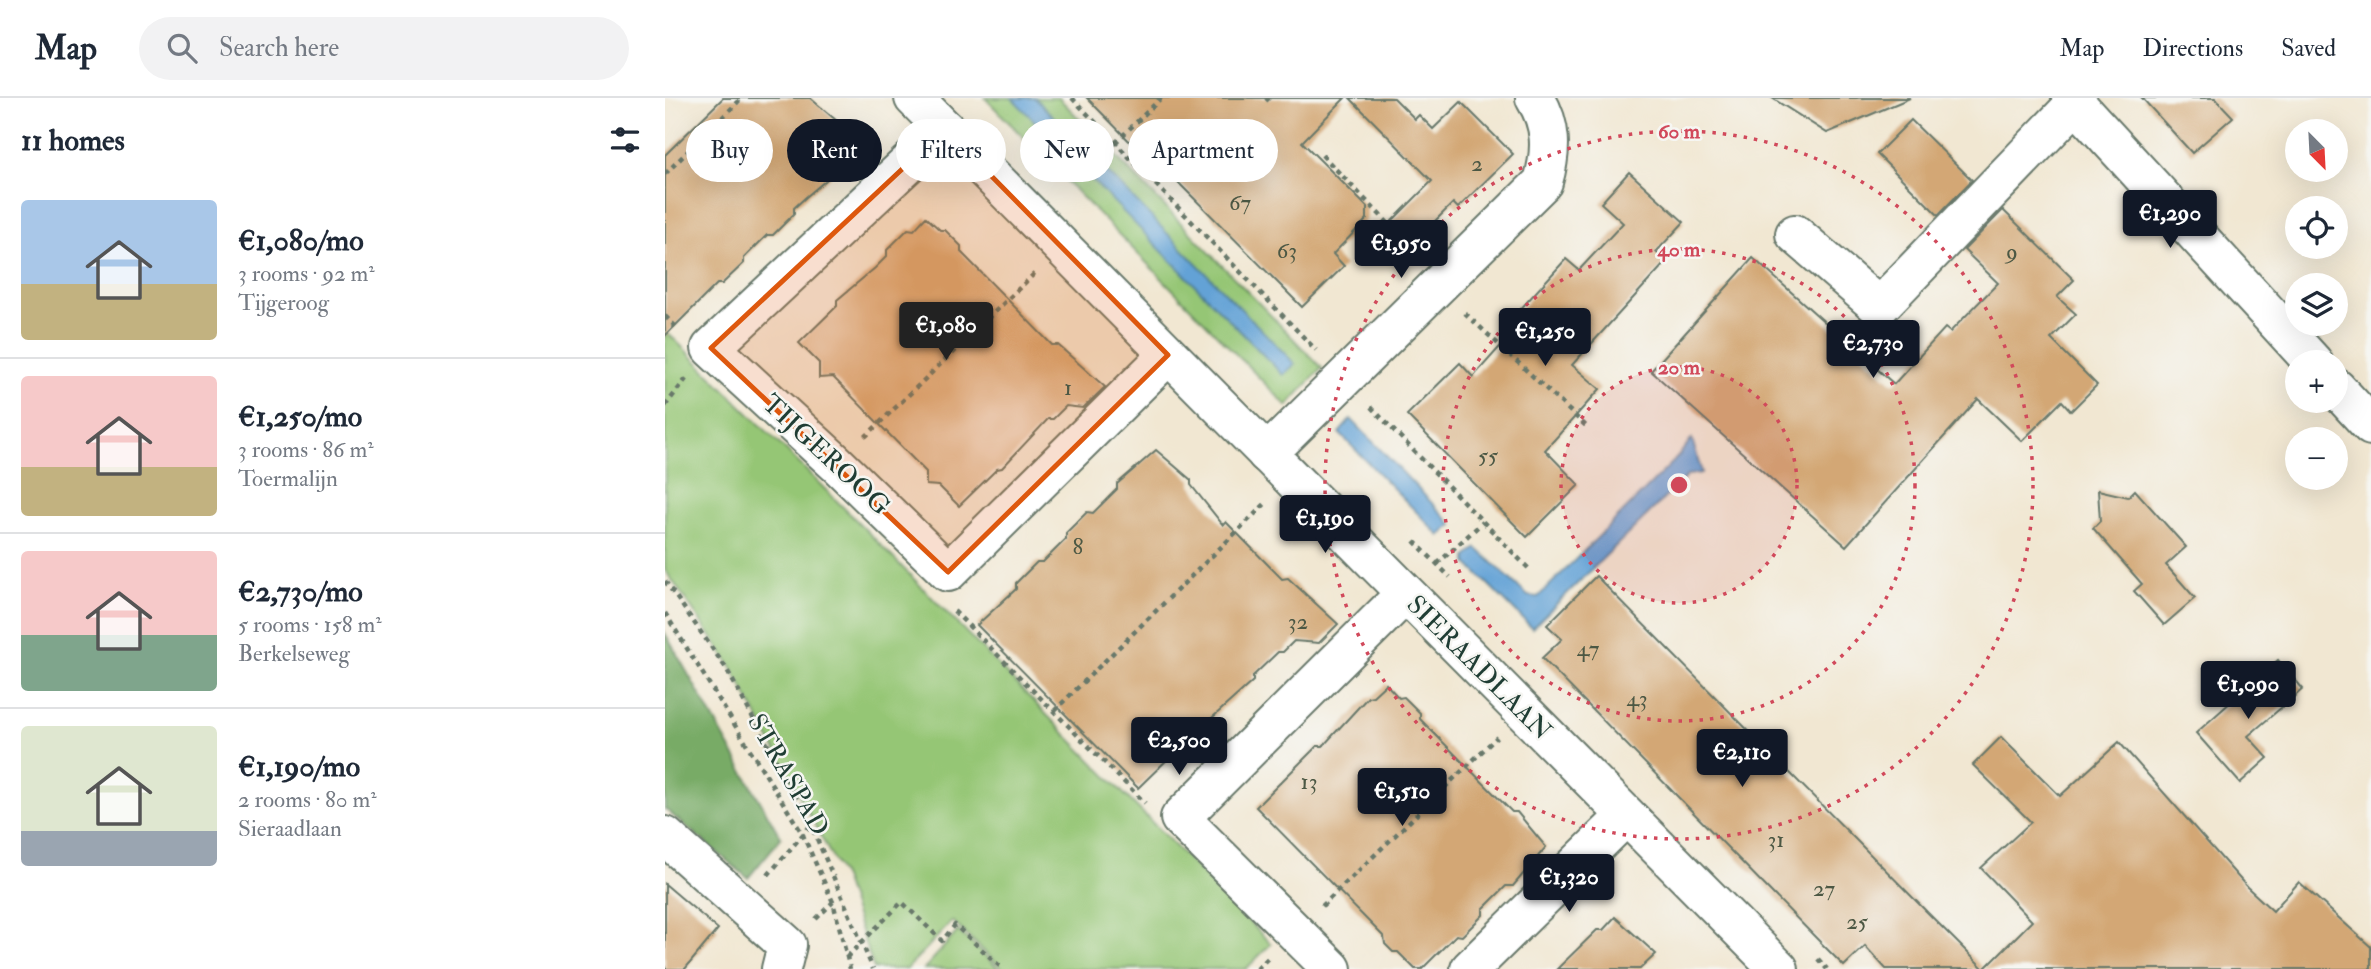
<!DOCTYPE html>
<html lang="en">
<head>
<meta charset="utf-8">
<style>
	body { margin:0; font-family:"IM FELL Double Pica",serif; background:#f2f2f3; color:#1f2937; height:100vh; display:flex; flex-direction:column; font-size:26px; white-space:nowrap }
	* { box-sizing:border-box; margin:0 }
	p { font-size:23px; color:#747a83 }
	.icon { flex:none; width:38px; height:38px; fill:none; stroke:currentColor; stroke-width:2; stroke-linecap:round; stroke-linejoin:round }
	.map { position:relative; flex:1; overflow:hidden }
	.panel { display:flex; flex-direction:column; background:#fff; width:665px }
	.panel>* { flex:none }
	.guide { position:absolute; left:21px; top:21px; width:665px; height:63px; display:flex; gap:14px }
	.needle { width:46px; rotate:156deg }
	.buttons { position:absolute; left:1620px; top:21px; display:grid; gap:14px }
	.buttons a { display:grid; place-items:center; width:63px; height:63px; border-radius:50%; background:#fff; box-shadow:0 7px 28px #0002; font-size:35px }
	.price { position:absolute; translate:-50% -60px; padding:0 16px; border-radius:7px; background:#111827; color:#fff; font-size:23px; line-height:46px; filter:drop-shadow(0 2px 4px #0008) }
	.price::after { content:''; position:absolute; left:50%; top:42px; width:21px; height:16px; margin-left:-10px; background:inherit; clip-path:polygon(0 0,100% 0,50% 100%) }
	.price.current { background:#222; color:#fff }
	ul { padding:0; list-style:none }
	li { display:flex; align-items:center; gap:21px; height:175px; padding:0 21px }
	li+li { border-top:2px solid #e0e1e3 }
	li span { display:grid; place-items:center; flex:none; width:196px; height:140px; border-radius:7px; color:#555 }
	li>.icon { margin-inline-start:auto }
	span .icon { width:84px; height:84px; fill:#fffc; stroke-width:1 }
	li b { font-size:30px }
	h2 { display:flex; justify-content:space-between; align-items:center; height:84px; padding:0 21px; font-size:30px }
	.tag { padding:0 24px; border-radius:32px; background:#fff; box-shadow:0 7px 28px #0002; font-size:24px; line-height:63px }
	.tag.current { background:#111827; color:#fff }
	header { display:flex; align-items:center; gap:42px; box-sizing:border-box; height:98px; padding:0 35px; background:#fff; border-bottom:2px solid #e0e1e3 }
	header strong { font-size:33px }
	nav { display:flex; gap:38px; margin-inline-start:auto; font-size:24px }
	.search { width:490px; height:63px; background:#f2f2f3; display:flex; align-items:center; gap:18px; box-sizing:border-box; padding:0 24px; border-radius:38px; color:#747a83; font-size:26px }
	main { display:flex; flex:1; min-height:0 }
	.map>svg:first-child { display:block }
</style>
</head>
<body>
<header>
<strong>Map</strong>
<div class="search"><svg class="icon" aria-label="search" viewBox="0 0 24 24"><circle cx="10" cy="10" r="6"/><path d="M15 15l6 6"/></svg>Search here</div>
<nav><a>Map</a><a>Directions</a><a>Saved</a></nav>
</header>
<main>
<section class="panel">
<h2>11 homes<svg class="icon" aria-label="filters" viewBox="0 0 24 24"><path d="M4 7h16M4 17h16"/><circle cx="9" cy="7" r="2"/><circle cx="15" cy="17" r="2"/></svg></h2>
<ul>
<li><span style="background:linear-gradient(#a9c7e8 60%,#c2b280 0)"><svg class="icon" aria-label="home" viewBox="0 0 24 24"><path d="M3 11l9-7 9 7M6 9v11h12V9"/></svg></span><div><b>€1,080/mo</b><p>3 rooms · 92 m²</p><p>Tijgeroog</p></div></li>
<li><span style="background:linear-gradient(#f6c9c9 65%,#c2b280 0)"><svg class="icon" aria-label="home" viewBox="0 0 24 24"><path d="M3 11l9-7 9 7M6 9v11h12V9"/></svg></span><div><b>€1,250/mo</b><p>3 rooms · 86 m²</p><p>Toermalijn</p></div></li>
<li><span style="background:linear-gradient(#f6c9c9 60%,#7fa58c 0)"><svg class="icon" aria-label="home" viewBox="0 0 24 24"><path d="M3 11l9-7 9 7M6 9v11h12V9"/></svg></span><div><b>€2,730/mo</b><p>5 rooms · 158 m²</p><p>Berkelseweg</p></div></li>
<li><span style="background:linear-gradient(#dfe7d0 75%,#9aa5b1 0)"><svg class="icon" aria-label="home" viewBox="0 0 24 24"><path d="M3 11l9-7 9 7M6 9v11h12V9"/></svg></span><div><b>€1,190/mo</b><p>2 rooms · 80 m²</p><p>Sieraadlaan</p></div></li>
</ul>
</section>
<div class="map">
<svg width="1706" height="871" viewBox="0 0 1706 871">
	<rect width="100%" height="100%" fill="#f6f6f2"/>
	<filter id="ink" filterUnits="userSpaceOnUse"><feTurbulence type="fractalNoise" baseFrequency=".0143" numOctaves="2"/><feDisplacementMap in="SourceGraphic" scale="14" xChannelSelector="R" yChannelSelector="G"/><feConvolveMatrix kernelMatrix="1 2 1 2 8 2 1 2 1" color-interpolation-filters="sRGB"/></filter>
	<filter id="wash" filterUnits="userSpaceOnUse"><feTurbulence type="fractalNoise" baseFrequency=".00686" numOctaves="4" result="noise"/><feDisplacementMap in="SourceGraphic" scale="28" xChannelSelector="R" yChannelSelector="G"/><feGaussianBlur stdDeviation="1.57" result="paint"/><feColorMatrix in="noise" values="0 0 0 0 0 0 0 0 0 0 0 0 0 0 0 0 0 1.4 0 .05"/><feComposite in="paint" operator="in"/></filter>
	<g filter="url(#wash)">
		<rect width="100%" height="100%" fill="#f1e7d2"/>
		<!-- green -->
		<g fill="#95c675" stroke="#5a8254" stroke-width="2">
			<path d="M 320,0 L 394,0 L 657,270 L 622,308 Z"/>
			<path d="M 0,232 L 194,425 L 606,846 L 581,871 L 338,871 L 287,823 L 242,871 L 209,871 L 178,780 L 65,566 L 0,472 Z"/>
			<path d="M 293,833 L 334,871 L 259,871 Z"/>
		</g>
		<!-- forest -->
		<path fill="#78ab66" stroke="#4c744d" stroke-width="2" d="M 0,535 L 116,740 L 83,780 L 0,711 Z"/>
		<!-- water -->
		<g fill="#63a2d6" stroke="#417085" stroke-width="2">
			<path d="M 347,0 L 370,0 L 630,266 L 618,277 Z"/>
			<path d="M 686,321 L 788,427 L 775,438 L 674,335 Z"/>
			<path d="M 1027,341 L 1037,375 L 1023,377 L 867,530 L 802,465 L 802,459 L 812,450 L 863,498 L 873,499 L 1009,363 Z"/>
		</g>
		<g id="blocks">
			<!-- building -->
			<g fill="#d3a774">
				<path d="M 58,0 L 145,0 L 179,29 L 179,35 L 192,48 L 180,61 L 180,66 L 141,99 L 129,110 L 129,116 L 108,137 L 102,137 L 79,160 L 79,165 L 57,186 L 52,186 L 0,238 L 0,57 Z"/>
				<path d="M 422,0 L 680,0 L 637,44 L 702,109 L 702,121 L 668,156 L 679,168 L 637,209 L 483,54 L 479,58 Z"/>
				<path d="M 685,0 L 729,0 L 750,21 L 754,17 L 768,31 L 796,4 L 848,56 L 793,110 L 788,105 L 749,144 L 727,123 L 767,83 Z"/>
				<path d="M 1107,0 L 1245,0 L 1162,35 Z"/>
				<path d="M 1477,0 L 1550,0 L 1568,19 L 1527,55 Z"/>
				<path d="M 1246,22 L 1307,82 L 1273,117 L 1212,56 Z"/>
				<path d="M 964,74 L 1019,124 L 991,154 L 1001,164 L 907,267 L 935,291 L 880,352 L 914,387 L 862,439 L 742,317 L 795,265 L 808,279 L 859,222 L 851,216 L 901,161 L 914,172 L 958,125 L 936,105 Z"/>
				<path d="M 1338,112 L 1409,182 L 1392,199 L 1411,216 L 1386,241 L 1432,287 L 1406,313 L 1397,303 L 1357,343 L 1313,301 L 1181,448 L 986,273 L 1088,160 L 1229,286 L 1280,230 L 1285,234 L 1333,185 L 1299,152 Z"/>
				<path d="M 261,119 L 275,132 L 280,132 L 296,148 L 296,154 L 387,247 L 393,247 L 440,289 L 418,310 L 401,308 L 388,321 L 383,321 L 337,370 L 332,371 L 294,408 L 274,388 L 261,387 L 261,374 L 168,279 L 154,280 L 154,265 L 134,245 L 172,208 L 172,202 L 210,170 L 222,158 L 222,152 L 243,131 L 249,132 Z"/>
				<path d="M 491,352 L 526,382 L 526,387 L 558,427 L 561,424 L 617,481 L 623,480 L 673,526 L 654,545 L 629,543 L 618,554 L 613,554 L 588,578 L 588,583 L 538,628 L 538,632 L 527,643 L 516,653 L 511,653 L 473,690 L 312,527 L 351,491 L 351,485 L 372,464 L 378,464 L 401,441 L 401,435 L 422,414 L 428,415 L 452,391 L 452,386 Z"/>
				<path d="M 1433,392 L 1463,399 L 1470,392 L 1521,449 L 1501,467 L 1530,500 L 1499,527 L 1469,493 L 1477,486 L 1428,430 L 1435,423 Z"/>
				<path d="M 931,478 L 1263,815 L 1319,871 L 1221,871 L 1200,848 L 1179,868 L 1156,845 L 877,560 L 897,541 L 882,527 Z"/>
				<path d="M 1613,562 L 1638,591 L 1583,638 L 1603,660 L 1575,685 L 1531,635 Z"/>
				<path d="M 721,586 L 734,600 L 739,599 L 755,615 L 755,621 L 847,714 L 852,714 L 881,749 L 848,788 L 841,788 L 818,811 L 818,817 L 797,838 L 791,837 L 757,871 L 750,871 L 733,854 L 728,854 L 720,846 L 719,839 L 591,709 L 652,648 L 658,648 L 703,599 L 708,598 Z"/>
				<path d="M 1336,639 L 1395,698 L 1454,644 L 1582,789 L 1608,813 L 1634,784 L 1706,849 L 1706,871 L 1319,871 L 1367,823 L 1316,770 L 1366,724 L 1308,667 Z"/>
				<path d="M 0,786 L 53,831 L 20,871 L 0,871 Z"/>
				<path d="M 950,819 L 991,856 L 975,871 L 892,871 L 932,832 L 938,832 Z"/>
			</g>
		</g>
	</g>
	<g filter="url(#ink)">
		<use href="#blocks" fill-opacity="0" stroke="#68786b" stroke-width="2"/>
		<g fill="none" stroke-linecap="round" stroke-linejoin="round">
			<!-- minor casing -->
			<g stroke="#68786b" stroke-width="42">
				<g id="minor">
					<path d="M 249,0 L 1114,871"/>
					<path d="M 1406,0 L 1648,264"/>
					<path d="M 280,31 L 46,250 L 172,366 L 283,474 L 503,257"/>
					<path d="M 1130,136 L 1214,209 L 1411,5"/>
					<path d="M 1671,290 L 1706,328"/>
					<path d="M 602,356 L 878,84 C 887,53 887,27 870,0"/>
					<path d="M 0,738 L 122,847 L 116,871"/>
					<path d="M 667,871 L 515,720 L 740,496"/>
					<path d="M 805,871 L 961,718"/>
				</g>
			</g>
			<!-- path -->
			<g stroke="#68786b" stroke-width="4.5" stroke-dasharray="5 5" stroke-linecap="butt">
				<path d="M 407,0 L 651,252"/>
				<path d="M 601,0 L 604,3"/>
				<path d="M 450,45 L 496,0"/>
				<path d="M 657,57 L 751,154"/>
				<path d="M 0,76 L 77,0"/>
				<path d="M 800,215 L 922,329"/>
				<path d="M 0,218 L 12,230"/>
				<path d="M 0,308 L 21,281"/>
				<path d="M 706,309 L 866,473"/>
				<path d="M 200,339 L 370,175"/>
				<path d="M 749,443 L 785,479"/>
				<path d="M 772,466 L 818,424"/>
				<path d="M 0,483 L 61,570 L 146,727 L 208,871"/>
				<path d="M 289,513 L 480,705"/>
				<path d="M 0,515 L 137,735 L 168,804 L 185,871"/>
				<path d="M 389,613 L 600,406"/>
				<path d="M 103,777 L 146,727"/>
				<path d="M 657,808 L 832,639"/>
				<path d="M 151,821 L 168,804"/>
				<path d="M 182,859 L 237,804 L 277,843 L 290,827 L 338,871"/>
				<path d="M 1153,861 L 1162,871"/>
				<path d="M 592,871 L 603,860"/>
			</g>
			<!-- minor -->
			<use href="#minor" stroke="#fff" stroke-width="38"/>
		</g>
	</g>
	<!-- marked area -->
	<path fill="#de580e" fill-opacity="0.2" stroke="#de580e" stroke-width="5" stroke-linejoin="round" d="M 280,31 L 503,257 L 283,474 L 46,250 Z"/>
	<!-- distance rings -->
	<circle cx="1014" cy="387" r="118" fill="#d1495b" fill-opacity=".12"/>
	<g fill="none" stroke="#d1495b" stroke-width="3.5" stroke-dasharray="3.5 7">
		<circle cx="1014" cy="387" r="118"/>
		<circle cx="1014" cy="387" r="236"/>
		<circle cx="1014" cy="387" r="354"/>
	</g>
	<g text-anchor="middle" dominant-baseline="central" stroke-width="5" stroke-linejoin="round" paint-order="stroke">
		<!-- number labels -->
		<g font-size="23" fill="#4c5844">
			<text x="812" y="65">2</text>
			<text x="575" y="104">67</text>
			<text x="622" y="152">63</text>
			<text x="1347" y="153">9</text>
			<text x="403" y="289">1</text>
			<text x="823" y="357">55</text>
			<text x="413" y="448">8</text>
			<text x="633" y="523">32</text>
			<text x="923" y="550">47</text>
			<text x="972" y="600">43</text>
			<text x="644" y="683">13</text>
			<text x="1111" y="741">31</text>
			<text x="1159" y="790">27</text>
			<text x="1192" y="823">25</text>
		</g>
		<!-- street labels -->
		<g font-size="26" fill="#1f3d34" stroke="#f6f6f2">
			<text transform="translate(161 357) rotate(43)">TIJGEROOG</text>
			<text transform="translate(814 570) rotate(45)">SIERAADLAAN</text>
			<text transform="translate(123 677) rotate(60)">STRASPAD</text>
		</g>
	</g>
	<circle cx="1014" cy="387" r="10" fill="#d1495b" stroke="#f6f6f2" stroke-width="3.5"/>
	<g font-size="21" text-anchor="middle" font-weight="bold" fill="#d1495b" stroke="#f6f6f2" stroke-width="5" stroke-linejoin="round" paint-order="stroke">
		<text x="1014" y="40">60 m</text>
		<text x="1014" y="158">40 m</text>
		<text x="1014" y="276">20 m</text>
	</g>
</svg>
<div class="buttons">
<a><svg class="needle" viewBox="-14 -14 28 28"><path d="M0-13l5 13h-10z" fill="#e53935"/><path d="M0 13l5-13h-10z" fill="#747a83"/></svg></a>
<a><svg class="icon" aria-label="locate" viewBox="0 0 24 24"><circle cx="12" cy="12" r="6"/><path d="M12 2v4M12 18v4M2 12h4M18 12h4"/></svg></a>
<a><svg class="icon" aria-label="layers" viewBox="0 0 24 24"><path d="M12 4l9 5-9 5-9-5zM3 14l9 5 9-5"/></svg></a>
<a>+</a>
<a>−</a>
</div>
<b class="price" style="left:1505px;top:152px">€1,290</b>
<b class="price" style="left:736px;top:182px">€1,950</b>
<b class="price current" style="left:281px;top:264px">€1,080</b>
<b class="price" style="left:880px;top:270px">€1,250</b>
<b class="price" style="left:1208px;top:282px">€2,730</b>
<b class="price" style="left:660px;top:457px">€1,190</b>
<b class="price" style="left:1583px;top:623px">€1,090</b>
<b class="price" style="left:514px;top:679px">€2,500</b>
<b class="price" style="left:1077px;top:691px">€2,110</b>
<b class="price" style="left:737px;top:730px">€1,510</b>
<b class="price" style="left:904px;top:816px">€1,320</b>
<div class="guide">
<a class="tag">Buy</a>
<a class="tag current">Rent</a>
<a class="tag">Filters</a>
<a class="tag">New</a>
<a class="tag">Apartment</a>
</div>
</div>
</main>
</body>
</html>
